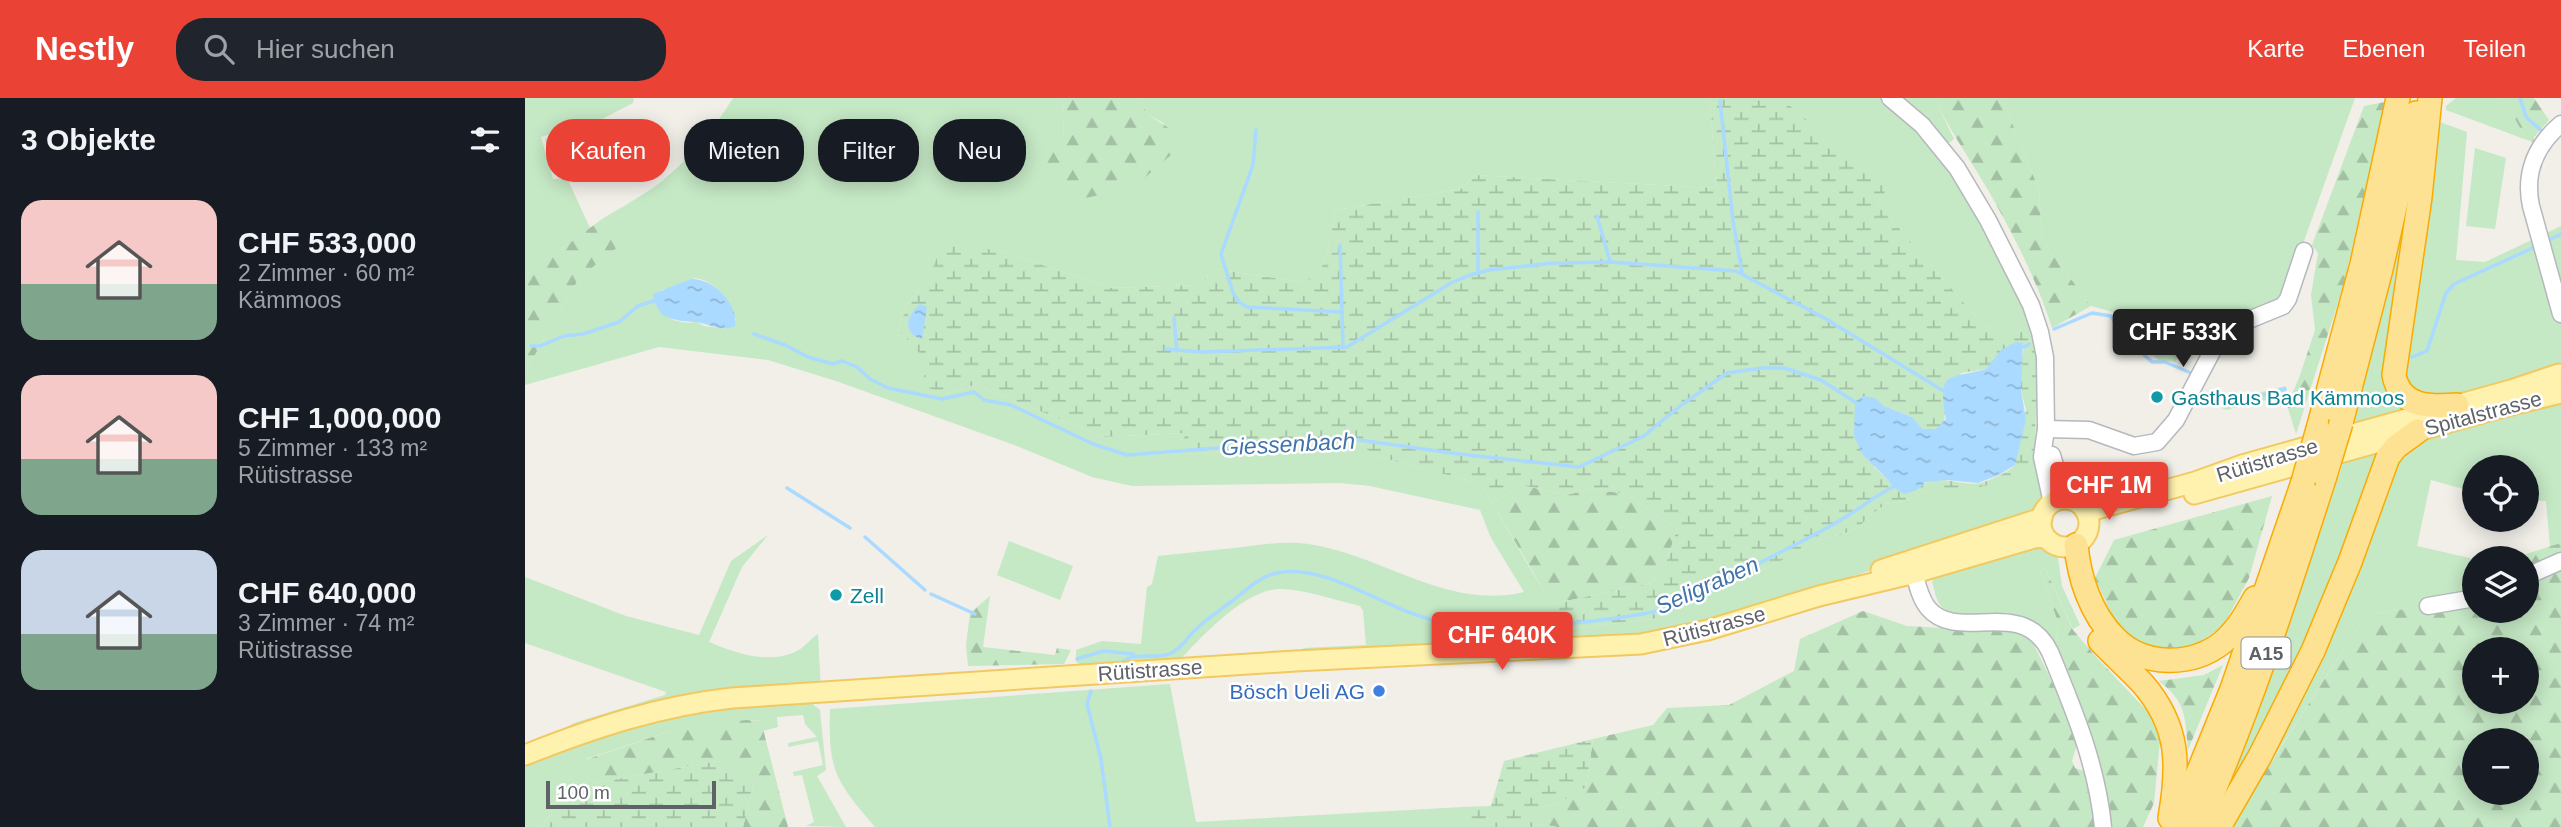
<!DOCTYPE html>
<html lang="de">
<head>
<meta charset="utf-8">
<style>
	body { margin:0; font-family:Arial,sans-serif; background:#20242c; color:#f1f3f6; height:100vh; display:flex; flex-direction:column; font-size:26px; white-space:nowrap }
	* { box-sizing:border-box; margin:0 }
	p { font-size:23px; color:#9ea1a6 }
	.icon { flex:none; width:38px; height:38px; fill:none; stroke:currentColor; stroke-width:2; stroke-linecap:round; stroke-linejoin:round }
	.map { position:relative; flex:1; overflow:hidden }
	.drawer { display:flex; flex-direction:column; background:#171b24; width:525px }
	.drawer>* { flex:none }
	.banner { position:absolute; left:21px; top:21px; width:665px; height:63px; display:flex; gap:14px }
	.buttons { position:absolute; left:1937px; top:357px; display:grid; gap:14px }
	.buttons a { display:grid; place-items:center; width:77px; height:77px; border-radius:50%; background:#171b24; box-shadow:0 4px 18px #0003; font-size:35px }
	.scale { position:absolute; left:21px; bottom:18px; width:170px; box-sizing:border-box; padding-left:7px; border:4px solid #5f6368; border-top:0; font-size:19px; line-height:24px; white-space:nowrap; color:#5f6368; -webkit-text-stroke:5px #fff; paint-order:stroke }
	.price { position:absolute; translate:-50% -60px; padding:0 16px; border-radius:7px; background:#ea4335; color:#fff; font-size:23px; line-height:46px; filter:drop-shadow(0 2px 4px #0008) }
	.price::after { content:''; position:absolute; left:50%; top:42px; width:21px; height:16px; margin-left:-10px; background:inherit; clip-path:polygon(0 0,100% 0,50% 100%) }
	.price.on { background:#222; color:#fff }
	ul { padding:0; list-style:none }
	li { display:flex; align-items:center; gap:21px; height:175px; padding:0 21px }
	li span { display:grid; place-items:center; flex:none; width:196px; height:140px; border-radius:21px; color:#555 }
	li>.icon { margin-inline-start:auto }
	span .icon { width:84px; height:84px; fill:#fffc; stroke-width:1 }
	li b { font-size:30px }
	h2 { display:flex; justify-content:space-between; align-items:center; height:84px; padding:0 21px; font-size:30px }
	.chip { padding:0 24px; border-radius:28px; background:#171b24; box-shadow:0 4px 18px #0003; font-size:24px; line-height:63px }
	.chip.on { background:#ea4335; color:#fff }
	header { display:flex; align-items:center; gap:42px; box-sizing:border-box; height:98px; padding:0 35px; background:#ea4335; color:#fff }
	header strong { font-size:33px }
	nav { display:flex; gap:38px; margin-inline-start:auto; font-size:24px }
	.search { width:490px; height:63px; background:#20242c; display:flex; align-items:center; gap:18px; box-sizing:border-box; padding:0 24px; border-radius:28px; color:#9ea1a6; font-size:26px }
	main { display:flex; flex:1; min-height:0 }
	.map>svg:first-child { display:block }
</style>
</head>
<body>
<header>
<strong>Nestly</strong>
<div class="search"><svg class="icon" aria-label="search" viewBox="0 0 24 24"><circle cx="10" cy="10" r="6"/><path d="M15 15l6 6"/></svg>Hier suchen</div>
<nav><a>Karte</a><a>Ebenen</a><a>Teilen</a></nav>
</header>
<main>
<section class="drawer">
<h2>3 Objekte<svg class="icon" aria-label="filters" viewBox="0 0 24 24"><path d="M4 7h16M4 17h16"/><circle cx="9" cy="7" r="2"/><circle cx="15" cy="17" r="2"/></svg></h2>
<ul>
<li><span style="background:linear-gradient(#f6c9c9 60%,#7fa58c 0)"><svg class="icon" aria-label="home" viewBox="0 0 24 24"><path d="M3 11l9-7 9 7M6 9v11h12V9"/></svg></span><div><b>CHF 533,000</b><p>2 Zimmer · 60 m²</p><p>Kämmoos</p></div></li>
<li><span style="background:linear-gradient(#f6c9c9 60%,#7fa58c 0)"><svg class="icon" aria-label="home" viewBox="0 0 24 24"><path d="M3 11l9-7 9 7M6 9v11h12V9"/></svg></span><div><b>CHF 1,000,000</b><p>5 Zimmer · 133 m²</p><p>Rütistrasse</p></div></li>
<li><span style="background:linear-gradient(#c9d6e8 60%,#7fa58c 0)"><svg class="icon" aria-label="home" viewBox="0 0 24 24"><path d="M3 11l9-7 9 7M6 9v11h12V9"/></svg></span><div><b>CHF 640,000</b><p>3 Zimmer · 74 m²</p><p>Rütistrasse</p></div></li>
</ul>
</section>
<div class="map">
<svg width="2036" height="729" viewBox="0 0 2036 729">
	<defs>
		<pattern id="forest-firs" width="22" height="20" patternUnits="userSpaceOnUse" patternTransform="scale(1.75)"><rect width="22" height="20" fill="#c5e8c5"/><path d="M5 1l3.5 6h-7zM16 11l3.5 6h-7z" fill="#a3c0a4"/></pattern>
		<pattern id="wetland-marsh" width="20" height="14" patternUnits="userSpaceOnUse" patternTransform="scale(1.75)"><rect width="20" height="14" fill="#c5e8c5"/><path d="M1 5h8M5 5V1M11 12h8M15 12V8" fill="none" stroke="#a3c0a4"/></pattern>
		<pattern id="water-ripples" width="26" height="14" patternUnits="userSpaceOnUse" patternTransform="scale(1.75)"><rect width="26" height="14" fill="#aadaff"/><path d="M2 4q2-2 4 0t4 0M15 11q2-2 4 0t4 0" fill="none" stroke="#8eb4d2"/></pattern>
	</defs>
	<rect width="100%" height="100%" fill="#f1efe8"/>
	<!-- grass -->
	<g fill="#c5e8c5" fill-rule="evenodd">
		<path d="M 0,0 L 109,0 L 108,5 L 79,20 L 16,39 L 28,81 L 42,80 L 65,130 L 0,178 Z"/>
		<path d="M 208,0 L 537,0 L 539,40 L 640,26 L 624,17 L 611,0 L 1185,0 L 1191,90 L 950,77 L 936,91 L 811,112 L 801,159 L 793,177 L 775,184 L 691,171 L 673,187 L 586,190 L 475,153 L 405,177 L 383,206 L 373,231 L 398,258 L 421,295 L 450,287 L 579,339 L 660,335 L 661,357 L 832,344 L 851,358 L 956,386 L 1003,467 L 1043,531 L 1128,521 L 1244,469 L 1302,439 L 1316,437 L 1334,429 L 1344,418 L 1361,406 L 1378,403 L 1408,391 L 1447,391 L 1512,359 L 1520,400 L 1513,415 L 1253,504 L 1116,541 L 779,554 L 778,550 L 841,547 L 838,513 L 835,508 L 828,506 C 806,501 775,490 753,491 C 718,493 676,539 653,564 L 555,567 L 551,563 L 551,552 L 577,543 L 616,546 L 622,489 L 627,486 L 633,458 C 662,455 690,452 718,449 C 739,446 762,443 783,446 C 856,456 923,513 999,494 L 966,440 L 955,412 L 845,388 L 815,385 L 607,388 L 567,379 L 492,348 L 311,283 L 243,262 L 134,249 L 0,287 L 0,274 L 54,180 L 93,148 L 77,121 C 97,109 119,97 137,83 C 164,61 190,30 208,0 ZM 170,180 C 192,183 204,203 211,222 L 200,231 L 179,228 L 172,224 C 156,227 139,221 131,207 L 136,192 L 146,190 Z"/>
		<path d="M 1218,0 L 1357,0 L 1381,19 L 1439,90 L 1505,222 L 1482,233 L 1457,226 L 1352,105 L 1362,90 Z"/>
		<path d="M 1365,0 L 1419,0 L 1413,8 L 1429,41 L 1417,50 Z"/>
		<path d="M 1477,0 L 1830,0 L 1758,202 L 1722,218 L 1705,216 L 1680,245 L 1657,233 L 1653,239 L 1661,244 L 1650,264 L 1633,262 L 1588,214 L 1566,208 L 1517,142 L 1514,92 Z"/>
		<path d="M 1931,0 L 1978,0 L 2002,42 L 1921,12 L 1921,8 Z"/>
		<path d="M 81,23 L 92,57 L 30,75 L 20,41 Z"/>
		<path d="M 1912,23 L 1942,34 L 1931,162 L 1960,164 L 2036,128 L 2036,445 L 2025,449 L 2021,403 L 2002,402 L 2002,369 L 1950,369 L 1949,394 L 1906,382 L 1892,448 L 1949,461 L 1949,500 L 1849,516 L 1835,526 L 1712,717 L 1707,682 L 1816,372 L 1882,113 Z"/>
		<path d="M 1950,50 L 1981,60 L 1970,131 L 1941,128 Z"/>
		<path d="M 243,437 L 217,469 L 184,544 C 210,555 244,567 272,553 C 280,549 286,540 293,536 L 296,594 L 207,600 L 22,641 L 49,625 L 140,597 L 141,594 L 0,545 L 0,479 L 101,518 L 174,537 L 206,463 Z"/>
		<path d="M 484,443 L 548,468 L 535,502 L 472,477 Z"/>
		<path d="M 1519,446 L 1533,460 L 1537,488 L 1555,527 L 1548,531 L 1520,470 L 1515,473 L 1533,524 L 1532,548 C 1512,515 1478,518 1443,516 C 1434,516 1424,516 1417,509 C 1410,502 1410,492 1407,484 L 1410,477 Z"/>
		<path d="M 645,586 L 671,724 L 938,709 L 938,729 L 350,729 C 311,683 303,674 305,611 Z"/>
		<path d="M 285,604 L 295,612 L 301,672 L 292,678 L 321,729 L 281,728 L 289,724 L 277,677 L 269,678 L 268,674 L 298,667 L 293,643 L 263,649 L 263,645 L 292,639 L 280,626 L 278,617 L 252,619 L 253,629 L 238,633 L 236,623 L 226,622 L 145,633 L 61,661 L 70,685 L 39,698 L 16,729 L 0,729 L 0,664 L 95,628 L 191,608 Z"/>
	</g>
	<!-- forest -->
	<g fill="url(#forest-firs)" fill-rule="evenodd">
		<path d="M 537,0 L 611,0 L 624,17 L 648,33 L 646,57 L 609,89 L 552,102 L 509,70 L 539,40 Z"/>
		<path d="M 1419,0 L 1477,0 L 1514,92 L 1517,142 L 1566,208 L 1527,230 C 1512,182 1488,136 1463,92 C 1446,63 1428,37 1413,8 Z"/>
		<path d="M 1978,0 L 2009,0 L 2024,22 L 2009,39 L 2008,44 L 2002,42 Z"/>
		<path d="M 1860,4 L 1819,186 L 1771,336 L 1762,307 L 1774,280 L 1790,232 L 1786,197 L 1793,155 L 1787,147 L 1839,8 Z"/>
		<path d="M 77,121 L 94,148 L 54,180 L 0,274 L 0,178 Z"/>
		<path d="M 1761,288 L 1761,297 L 1701,312 L 1697,310 L 1700,296 L 1729,296 Z"/>
		<path d="M 997,387 L 1041,397 L 1066,391 L 1102,396 L 1152,431 L 1139,472 L 1126,485 L 1027,506 L 967,405 Z"/>
		<path d="M 1747,398 L 1724,480 L 1698,528 L 1669,548 L 1640,553 L 1611,542 L 1591,526 L 1570,480 L 1589,442 Z"/>
		<path d="M 2036,445 L 2036,729 L 1705,729 L 1835,526 L 1849,516 L 1949,500 L 1950,513 L 2002,513 L 2002,460 L 1988,460 ZM 1950,551 L 2002,551 L 2002,604 L 1950,604 ZM 1950,642 L 2002,642 L 2002,695 L 1950,695 Z"/>
		<path d="M 1520,470 L 1548,532 L 1573,561 L 1624,615 L 1635,643 L 1629,705 L 1618,729 L 1585,729 L 1580,684 L 1567,640 L 1532,548 L 1533,524 L 1515,473 Z"/>
		<path d="M 465,498 L 458,549 L 530,557 L 532,550 L 546,552 L 539,566 L 443,568 L 441,547 L 445,515 Z"/>
		<path d="M 1338,513 L 1382,528 L 1489,534 L 1505,539 L 1554,639 L 1547,663 L 1550,670 L 1565,675 L 1573,729 L 1032,729 L 1015,726 L 1011,716 L 1018,709 L 1034,705 L 1061,689 L 1068,641 L 1128,627 L 1142,610 L 1204,607 L 1269,573 L 1275,541 Z"/>
		<path d="M 1698,567 L 1663,652 C 1660,619 1662,605 1634,583 L 1679,577 Z"/>
		<path d="M 221,622 L 236,623 L 263,729 L 218,729 L 230,683 L 193,663 L 70,685 L 60,662 L 145,633 Z"/>
	</g>
	<!-- wetland -->
	<g fill="url(#wetland-marsh)" fill-rule="evenodd">
		<path d="M 1185,0 L 1218,0 L 1265,8 L 1363,90 L 1352,105 L 1457,226 L 1482,233 L 1505,222 C 1509,238 1513,254 1513,271 C 1513,300 1508,330 1512,359 L 1486,381 L 1447,391 L 1408,391 L 1378,403 L 1361,406 L 1344,418 L 1334,429 L 1316,437 L 1302,439 L 1244,469 L 1128,521 L 1043,531 L 1027,506 L 1126,485 L 1139,472 L 1152,431 L 1102,396 L 1066,391 L 1041,397 L 997,387 L 967,405 L 956,386 L 851,358 L 832,344 L 661,357 L 659,335 L 579,339 L 450,287 L 421,295 L 400,289 L 397,258 L 373,231 L 383,206 L 405,177 L 418,144 L 475,153 L 586,190 L 673,187 L 691,171 L 775,184 L 793,177 L 801,159 L 811,112 L 936,91 L 950,77 L 1191,90 ZM 1483,248 L 1499,249 L 1496,265 L 1496,292 L 1501,312 L 1490,367 C 1482,375 1467,382 1455,385 C 1434,389 1408,372 1392,392 L 1368,389 L 1363,382 L 1349,369 L 1349,300 L 1359,308 L 1387,319 L 1398,331 L 1412,331 L 1419,325 L 1420,313 L 1436,275 L 1461,271 Z"/>
		<path d="M 1068,641 L 1061,689 L 1034,705 L 1018,709 L 1012,716 L 1015,726 L 1032,729 L 938,729 L 938,709 L 966,708 L 979,663 Z"/>
		<path d="M 193,663 L 230,683 L 218,729 L 16,729 L 39,698 L 70,685 Z"/>
	</g>
	<!-- water -->
	<g fill="url(#water-ripples)">
		<path d="M 166,181 C 188,180 214,206 210,228 C 195,235 183,225 170,224 C 159,223 147,223 136,216 L 129,203 L 128,196 Z"/>
		<path d="M 395,206 L 402,209 L 397,241 C 376,235 382,217 395,206 Z"/>
		<path d="M 1491,244 L 1498,245 L 1496,292 L 1501,322 L 1490,367 L 1474,377 L 1453,385 L 1422,382 L 1401,384 L 1392,392 L 1379,396 L 1368,389 L 1363,382 L 1337,356 L 1329,338 L 1330,304 L 1338,298 L 1350,300 L 1359,308 L 1387,319 L 1398,331 L 1411,331 L 1421,321 C 1413,272 1421,282 1461,271 L 1476,252 Z"/>
	</g>
	<g fill="none" stroke-linecap="round" stroke-linejoin="round">
		<!-- stream -->
		<g stroke="#aadaff" stroke-width="3.5">
			<path d="M 1995,0 L 2001,19 L 2018,34"/>
			<path d="M 1195,3 L 1208,123 L 1217,175"/>
			<path d="M 731,32 L 728,67 L 696,156 L 708,195 L 715,205 L 722,209 L 817,214 L 818,250"/>
			<path d="M 1072,118 L 1085,163"/>
			<path d="M 2022,143 L 2036,136"/>
			<path d="M 815,147 L 817,214"/>
			<path d="M 953,175 L 953,114"/>
			<path d="M 649,220 L 652,253"/>
			<path d="M 1529,231 L 1567,215 L 1586,218 L 1598,238 L 1627,264 L 1640,264 L 1666,275"/>
			<path d="M 229,236 L 260,247 L 283,259 L 308,266 L 317,263 L 332,269 L 345,281 L 363,290 L 417,301 L 449,294 L 459,302 L 486,307 L 568,346 L 602,357 L 820,340 L 934,356 L 1054,369 L 1119,338 L 1155,308 L 1202,275 L 1237,270 L 1259,270 L 1296,282 L 1330,304"/>
			<path d="M 6,248 L 15,248 L 39,238 L 58,236 L 94,224 L 113,208 L 129,203"/>
			<path d="M 1499,249 L 1504,246"/>
			<path d="M 641,251 L 676,254 L 822,249 L 926,185 L 945,177 L 964,172 L 1028,165 L 1085,164 L 1211,173 L 1301,221 L 1417,292"/>
			<path d="M 1887,259 L 1902,253 L 1921,195 L 1929,186 L 2012,148"/>
			<path d="M 1701,303 L 1716,303 L 1760,291"/>
			<path d="M 262,390 L 325,430"/>
			<path d="M 340,439 L 400,492"/>
			<path d="M 406,496 L 450,516"/>
			<path d="M 552,561 L 578,553 L 608,556"/>
			<path d="M 596,565 C 612,551 636,565 651,552 C 658,547 663,539 669,533 C 681,521 694,513 707,503 C 722,492 732,480 751,475 C 802,464 862,513 912,523 C 970,534 1059,526 1118,516 C 1162,508 1205,481 1244,460 C 1269,447 1295,435 1319,420 C 1336,410 1350,398 1368,389"/>
			<path d="M 566,593 L 562,606 L 576,661 L 585,729"/>
		</g>
		<!-- minor casing -->
		<g stroke="#b5b8bc" stroke-width="19">
			<g id="minor">
				<path d="M 1365,0 L 1397,27 L 1432,70 L 1463,122 L 1506,207 L 1515,234 L 1520,259 L 1521,331 L 1517,359 L 1527,405"/>
				<path d="M 2036,26 C 2011,47 1999,75 2006,108 L 2036,216"/>
				<path d="M 1521,331 L 1564,332 L 1609,348 L 1632,344 L 1651,322 L 1692,244 L 1709,228 L 1758,208 L 1763,201 L 1779,153"/>
				<path d="M 1527,357 L 1540,402"/>
				<path d="M 1386,464 C 1391,479 1393,498 1403,510 C 1433,546 1497,497 1525,554 C 1549,612 1572,667 1578,729"/>
				<path d="M 2002,478 L 2036,463"/>
				<path d="M 1903,508 L 1950,500"/>
			</g>
		</g>
		<!-- major casing -->
		<g stroke="#f2c960" stroke-width="23">
			<g id="major">
				<path d="M 1669,396 L 1982,308 L 2036,295"/>
				<circle cx="1540" cy="425" r="24"/>
				<path d="M 1561,414 L 1670,384 L 1717,367 L 1986,292 L 2034,276"/>
				<path d="M 1356,472 L 1517,420"/>
				<path d="M 0,657 C 68,630 134,608 207,600 L 770,563 L 1116,546 L 1183,532 L 1294,498 L 1390,475 L 1509,440 L 1520,439"/>
			</g>
		</g>
		<!-- highway casing -->
		<g stroke="#f9ab00" stroke-width="26">
			<g id="highway">
				<path d="M 1905,0 L 1895,99 L 1869,277 C 1875,310 1906,309 1932,307"/>
				<path d="M 1816,325 L 1856,171 L 1891,15"/>
				<path d="M 1793,331 L 1837,166 L 1873,0"/>
				<path d="M 1551,447 C 1554,480 1566,516 1590,540 C 1618,569 1667,569 1698,544 C 1712,532 1721,516 1730,500"/>
				<path d="M 1575,543 C 1589,558 1604,571 1618,586 C 1655,629 1654,668 1645,720"/>
				<path d="M 1651,729 L 1707,591 L 1778,384"/>
				<path d="M 1673,729 C 1724,615 1762,496 1800,378"/>
				<path d="M 1694,729 L 1735,658 L 1788,553 L 1825,464 L 1863,359 L 1871,349 L 1893,333"/>
			</g>
		</g>
		<!-- minor -->
		<use href="#minor" stroke="#fff" stroke-width="16"/>
		<!-- major -->
		<use href="#major" stroke="#fff2af" stroke-width="19"/>
		<!-- highway -->
		<use href="#highway" stroke="#fde293" stroke-width="23"/>
		<!-- highway-bridge casing -->
		<g stroke="#f9ab00" stroke-width="26" stroke-linecap="butt">
			<g id="highway-bridge">
				<path d="M 1800,378 L 1816,325"/>
				<path d="M 1778,384 L 1793,331"/>
			</g>
		</g>
		<!-- highway-bridge -->
		<use href="#highway-bridge" stroke="#fde293" stroke-width="23"/>
	</g>
	<!-- markers -->
	<g fill="#0f9aa8" stroke="#fff" stroke-width="2.5">
		<circle cx="1632" cy="299" r="7"/>
		<circle cx="311" cy="497" r="7"/>
	</g>
	<circle fill="#3f7fe0" stroke="#fff" stroke-width="2.5" cx="854" cy="593" r="7"/>
	<g text-anchor="middle" dominant-baseline="central" stroke-width="5" stroke-linejoin="round" paint-order="stroke">
		<!-- shield labels -->
		<rect fill="#fff" stroke="#8f9295" stroke-width="2" x="1716.5" y="539.5" width="49" height="31" rx="5"/>
		<g font-size="19" font-weight="bold" fill="#5f6368">
			<text x="1741" y="555">A15</text>
		</g>
		<!-- culture labels -->
		<g font-size="21" fill="#0d838f" stroke="#fff" text-anchor="start">
			<text x="1646" y="299">Gasthaus Bad Kämmoos</text>
			<text x="325" y="497">Zell</text>
		</g>
		<!-- street labels -->
		<g font-size="21" fill="#5f6368" stroke="#fff">
			<text transform="translate(1958 315) rotate(-15)">Spitalstrasse</text>
			<text transform="translate(1742 362) rotate(-17)">Rütistrasse</text>
			<text transform="translate(1189 528) rotate(-15)">Rütistrasse</text>
			<text transform="translate(625 572) rotate(-4)">Rütistrasse</text>
		</g>
		<!-- shop labels -->
		<g font-size="21" fill="#366cbe" stroke="#fff" text-anchor="end">
			<text x="840" y="593">Bösch Ueli AG</text>
		</g>
		<!-- water labels -->
		<g font-size="23" font-style="italic" fill="#4174aa" stroke="#fff">
			<text transform="translate(763 346) rotate(-3)">Giessenbach</text>
			<text transform="translate(1182 487) rotate(-24)">Seligraben</text>
		</g>
	</g>
</svg>
<div class="buttons">
<a><svg class="icon" aria-label="locate" viewBox="0 0 24 24"><circle cx="12" cy="12" r="6"/><path d="M12 2v4M12 18v4M2 12h4M18 12h4"/></svg></a>
<a><svg class="icon" aria-label="layers" viewBox="0 0 24 24"><path d="M12 4l9 5-9 5-9-5zM3 14l9 5 9-5"/></svg></a>
<a>+</a>
<a>−</a>
</div>
<div class="scale">100 m</div>
<b class="price on" style="left:1658px;top:271px">CHF 533K</b>
<b class="price" style="left:1584px;top:424px">CHF 1M</b>
<b class="price" style="left:977px;top:574px">CHF 640K</b>
<div class="banner">
<a class="chip on">Kaufen</a>
<a class="chip">Mieten</a>
<a class="chip">Filter</a>
<a class="chip">Neu</a>
</div>
</div>
</main>
</body>
</html>
